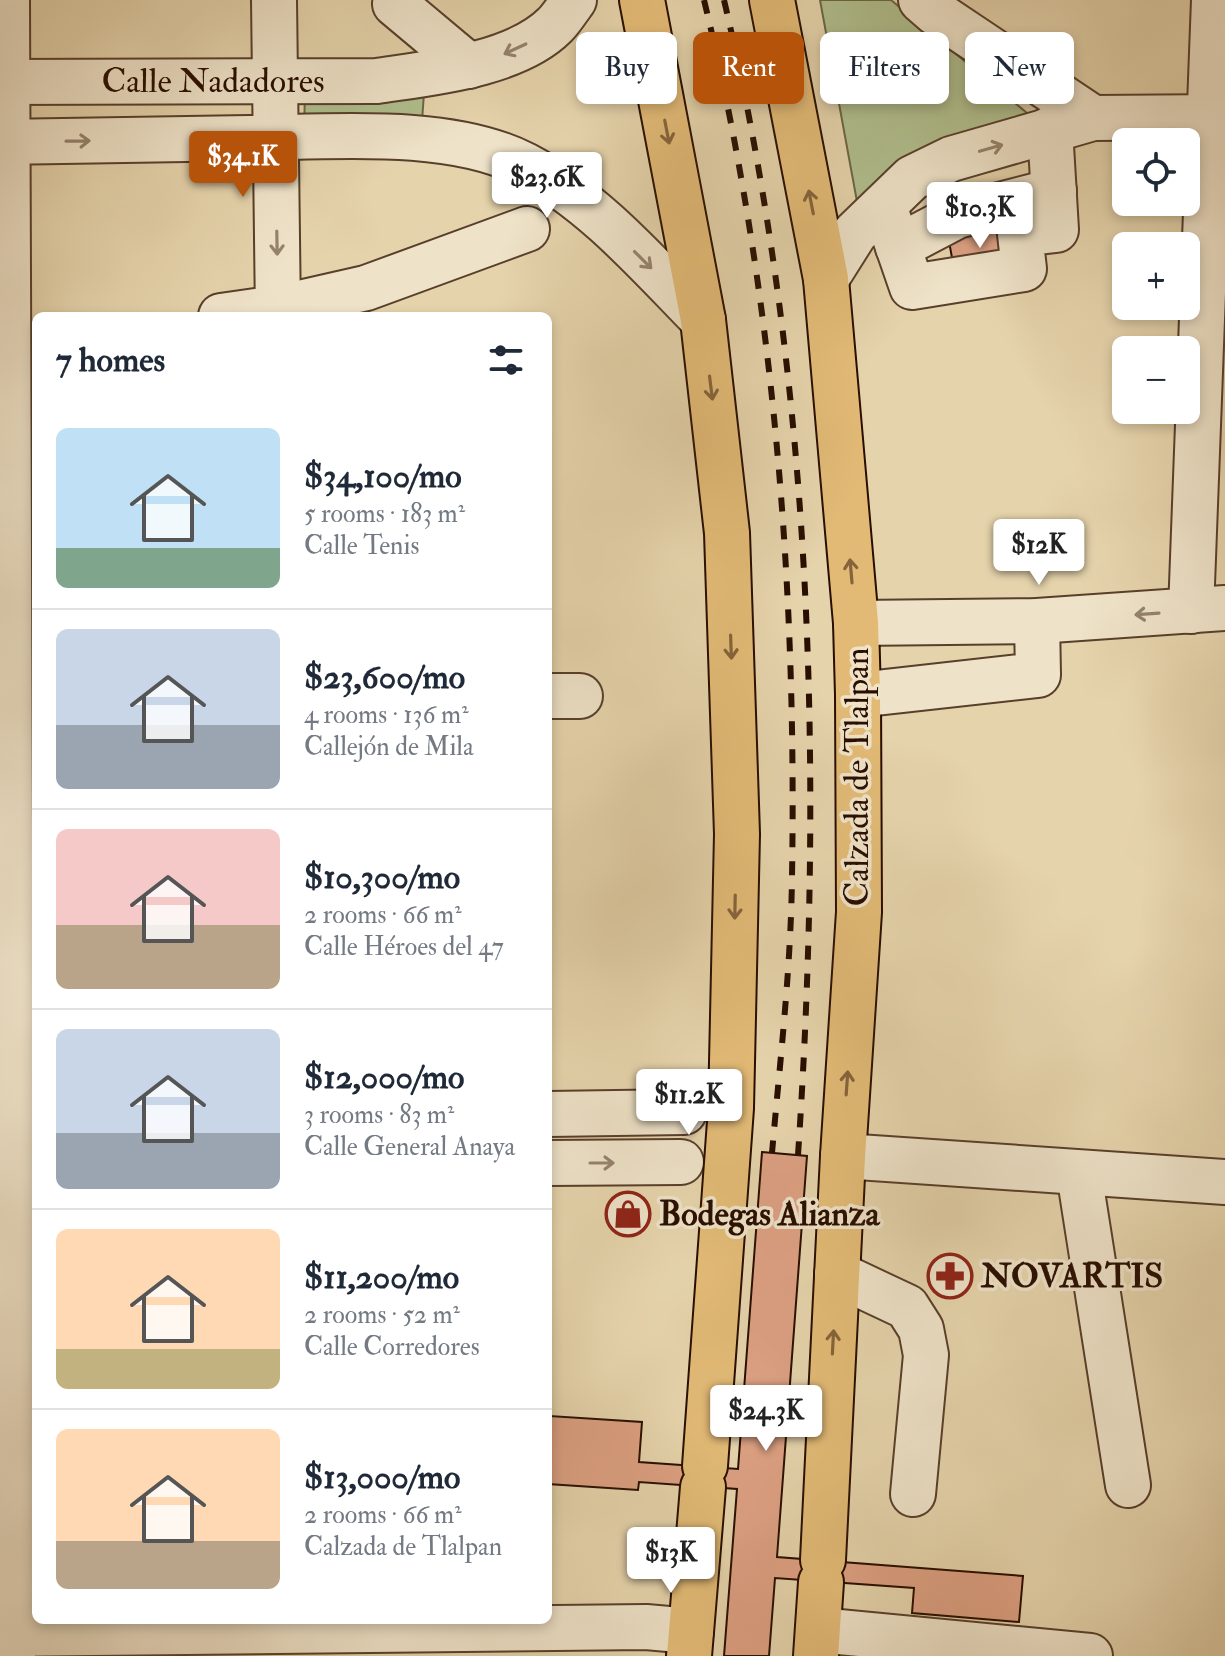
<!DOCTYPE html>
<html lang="en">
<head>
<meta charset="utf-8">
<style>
	body { margin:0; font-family:"IM FELL Double Pica",serif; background:#f2f2f3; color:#1f2937; height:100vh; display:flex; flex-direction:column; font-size:30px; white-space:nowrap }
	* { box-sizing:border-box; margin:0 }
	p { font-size:26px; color:#747a83 }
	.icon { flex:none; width:44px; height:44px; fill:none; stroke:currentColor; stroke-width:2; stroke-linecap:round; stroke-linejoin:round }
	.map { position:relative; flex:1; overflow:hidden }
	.panel { position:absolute; left:32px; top:312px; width:520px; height:1312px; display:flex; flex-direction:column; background:#fff; border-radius:12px; box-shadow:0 4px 12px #0003 }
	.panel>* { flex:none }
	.hud { position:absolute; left:576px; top:32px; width:528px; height:72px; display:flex; gap:16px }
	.controls { position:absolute; left:1112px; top:128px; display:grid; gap:16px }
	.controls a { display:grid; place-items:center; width:88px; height:88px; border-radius:12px; background:#fff; box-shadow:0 4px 12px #0003; font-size:40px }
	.price { position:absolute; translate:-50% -68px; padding:0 18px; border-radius:8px; background:#fff; color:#222; font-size:26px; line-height:52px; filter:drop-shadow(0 2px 4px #0008) }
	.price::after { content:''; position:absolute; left:50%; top:48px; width:24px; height:18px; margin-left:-12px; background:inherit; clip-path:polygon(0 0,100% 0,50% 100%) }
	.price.selected { background:#b45309; color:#fff }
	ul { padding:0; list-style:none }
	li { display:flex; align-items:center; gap:24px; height:200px; padding:0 24px }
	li+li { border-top:2px solid #e0e1e3 }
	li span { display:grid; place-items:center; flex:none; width:224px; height:160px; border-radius:12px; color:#555 }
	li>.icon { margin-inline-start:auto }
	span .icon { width:96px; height:96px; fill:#fffc; stroke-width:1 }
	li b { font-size:34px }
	h2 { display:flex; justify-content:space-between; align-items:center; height:96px; padding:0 24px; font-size:34px }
	.tag { padding:0 28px; border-radius:12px; background:#fff; box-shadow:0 4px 12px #0003; font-size:28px; line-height:72px }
	.tag.selected { background:#b45309; color:#fff }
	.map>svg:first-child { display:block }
</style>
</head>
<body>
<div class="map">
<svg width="1225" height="1656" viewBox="0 0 1225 1656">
	<rect width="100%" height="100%" fill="#e5d3ab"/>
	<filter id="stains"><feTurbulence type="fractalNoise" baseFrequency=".0025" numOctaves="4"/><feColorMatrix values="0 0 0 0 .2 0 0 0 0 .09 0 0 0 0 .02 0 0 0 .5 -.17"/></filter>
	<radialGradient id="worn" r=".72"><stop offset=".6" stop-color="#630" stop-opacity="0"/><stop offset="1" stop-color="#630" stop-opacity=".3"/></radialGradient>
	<!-- green -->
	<g fill="#b0be8d" stroke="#6c6646" stroke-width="2">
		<path d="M 820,0 L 891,0 L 1033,118 L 957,134 L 913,158 L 858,207 Z"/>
		<path d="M 425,78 L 421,136 L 304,138 L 305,87 Z"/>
	</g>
	<!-- building -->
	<g fill="#dca082" stroke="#290e00" stroke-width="2">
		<path d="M 1006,226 L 1013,263 L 955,274 L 948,236 Z"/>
		<path d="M 762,1152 L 807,1156 L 777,1557 L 1023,1576 L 1019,1622 L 912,1613 L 914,1588 L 775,1578 L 769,1656 L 724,1656 L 737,1489 L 639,1482 L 638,1490 L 548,1484 L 550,1416 L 642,1422 L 639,1462 L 738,1469 Z"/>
	</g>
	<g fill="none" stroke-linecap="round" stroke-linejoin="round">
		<!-- minor casing -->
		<g stroke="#583f2b" stroke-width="48">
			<g id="minor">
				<path d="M 7,0 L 13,1656"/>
				<path d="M 274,0 L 278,316"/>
				<path d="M 921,0 L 936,13 L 1093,118"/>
				<path d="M 395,4 L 469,66"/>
				<path d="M 0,82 L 377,81 C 431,73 515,65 555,25 C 562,18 568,8 574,0"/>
				<path d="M 0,142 C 83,140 166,139 249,138 C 332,137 450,126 525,165 C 594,201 649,265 703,320"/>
				<path d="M 884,206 L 912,287 L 1024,269 L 1020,234 L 1056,230 L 1050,129"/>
				<path d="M 898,247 L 957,216 L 1054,191"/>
				<path d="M 826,279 L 855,233 L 912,178 L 951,159 L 1093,118 L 1225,117"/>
				<path d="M 221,316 L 278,308 L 366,288 L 527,229"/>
				<path d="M 1191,611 L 1214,0"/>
				<path d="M 856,623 L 1037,621 L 1225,608"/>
				<path d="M 858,695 L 1038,675 L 1037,621"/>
				<path d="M 548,696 L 580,696"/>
				<path d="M 548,1114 L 684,1112"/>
				<path d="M 843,1156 L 1225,1182"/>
				<path d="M 548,1163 L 681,1162"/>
				<path d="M 1079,1173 L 1128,1485"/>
				<path d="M 837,1274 L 907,1307 L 921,1329 L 926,1355 L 913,1494"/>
				<path d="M 818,1630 L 1090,1656"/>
				<path d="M 0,1634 L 646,1627 L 691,1631"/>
			</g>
		</g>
		<!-- highway casing -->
		<g stroke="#290e00" stroke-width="48">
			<g id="highway">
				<path d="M 642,0 L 703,320 L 727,533 L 737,834 L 731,1108 L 705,1466"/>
				<path d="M 772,0 L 826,279 L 856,623 L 858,695 L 859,912 L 843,1156 L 823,1560"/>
				<path d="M 689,1656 L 703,1487"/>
				<path d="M 816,1656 L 821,1582"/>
			</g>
		</g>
		<!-- minor -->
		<use href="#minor" stroke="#eee2c8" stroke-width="44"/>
		<!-- highway -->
		<use href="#highway" stroke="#e2ba76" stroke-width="44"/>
		<!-- rail -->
		<g stroke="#290e00" stroke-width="6" stroke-dasharray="14 14" stroke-linecap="butt">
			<path d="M 704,0 C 773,284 797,584 792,876 C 791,968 780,1061 772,1153"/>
			<path d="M 724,0 C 813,378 824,769 798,1155"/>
		</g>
	</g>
	<!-- one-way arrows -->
	<defs><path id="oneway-shaft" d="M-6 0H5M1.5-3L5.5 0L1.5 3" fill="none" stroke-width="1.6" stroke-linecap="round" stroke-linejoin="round" transform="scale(2)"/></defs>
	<g stroke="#95836e">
		<use href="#oneway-shaft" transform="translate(515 49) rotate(155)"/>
		<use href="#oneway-shaft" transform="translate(78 141) rotate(-1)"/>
		<use href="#oneway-shaft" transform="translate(991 148) rotate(-16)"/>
		<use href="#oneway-shaft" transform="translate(277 243) rotate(89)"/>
		<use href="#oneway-shaft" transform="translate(643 260) rotate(45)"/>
		<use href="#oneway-shaft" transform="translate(1147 614) rotate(176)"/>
		<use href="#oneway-shaft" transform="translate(602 1163)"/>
	</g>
	<g stroke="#86643b">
		<use href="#oneway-shaft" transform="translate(667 132) rotate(79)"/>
		<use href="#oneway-shaft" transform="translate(811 202) rotate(-101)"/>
		<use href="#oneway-shaft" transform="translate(711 388) rotate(83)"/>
		<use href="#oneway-shaft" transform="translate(851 571) rotate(-95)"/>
		<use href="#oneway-shaft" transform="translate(731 647) rotate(88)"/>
		<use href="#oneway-shaft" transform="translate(735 907) rotate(91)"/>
		<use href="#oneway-shaft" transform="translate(847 1083) rotate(-86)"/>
		<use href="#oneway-shaft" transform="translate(833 1342) rotate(-87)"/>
	</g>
	<!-- icons -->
	<defs>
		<g id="shop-ring" transform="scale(2.3)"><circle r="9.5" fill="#eee2c8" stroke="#8f2418" stroke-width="1.5"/><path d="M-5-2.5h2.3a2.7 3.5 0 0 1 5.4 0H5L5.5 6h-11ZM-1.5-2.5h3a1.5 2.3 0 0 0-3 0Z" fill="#8f2418"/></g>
		<g id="pharmacy-ring" transform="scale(2.3)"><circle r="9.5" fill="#eee2c8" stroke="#8f2418" stroke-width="1.5"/><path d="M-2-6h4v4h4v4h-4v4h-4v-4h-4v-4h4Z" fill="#8f2418"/></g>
	</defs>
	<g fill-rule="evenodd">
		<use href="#shop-ring" x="628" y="1214"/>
		<use href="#pharmacy-ring" x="950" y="1276"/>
	</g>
	<g text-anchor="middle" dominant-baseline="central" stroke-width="7" stroke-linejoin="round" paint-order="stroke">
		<!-- street labels -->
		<g font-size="34" fill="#290e00" stroke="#eee2c8">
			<text x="213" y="81">Calle Nadadores</text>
			<text transform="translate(857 777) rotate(-90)">Calzada de Tlalpan</text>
		</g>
		<!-- poi labels -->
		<g font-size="34" font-weight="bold" fill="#290e00" stroke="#eee2c8" text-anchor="start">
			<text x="659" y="1214">Bodegas Alianza</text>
			<text x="981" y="1276">NOVARTIS</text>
		</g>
	</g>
	<rect width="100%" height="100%" filter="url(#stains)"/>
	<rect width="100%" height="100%" fill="url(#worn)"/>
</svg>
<div class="controls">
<a><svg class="icon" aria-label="locate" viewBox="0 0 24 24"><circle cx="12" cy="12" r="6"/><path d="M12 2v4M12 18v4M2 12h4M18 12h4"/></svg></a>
<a>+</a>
<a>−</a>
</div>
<b class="price selected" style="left:243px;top:199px">$34.1K</b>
<b class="price" style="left:547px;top:220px">$23.6K</b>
<b class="price" style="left:980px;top:250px">$10.3K</b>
<b class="price" style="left:1039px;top:587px">$12K</b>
<b class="price" style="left:689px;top:1137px">$11.2K</b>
<b class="price" style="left:766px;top:1453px">$24.3K</b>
<b class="price" style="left:671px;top:1595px">$13K</b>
<div class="hud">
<a class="tag">Buy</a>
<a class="tag selected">Rent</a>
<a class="tag">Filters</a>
<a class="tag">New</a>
</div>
<section class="panel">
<h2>7 homes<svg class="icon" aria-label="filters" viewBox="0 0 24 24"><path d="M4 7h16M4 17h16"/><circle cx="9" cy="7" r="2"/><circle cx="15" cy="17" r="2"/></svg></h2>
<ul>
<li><span style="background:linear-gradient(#bfe0f5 75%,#7fa58c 0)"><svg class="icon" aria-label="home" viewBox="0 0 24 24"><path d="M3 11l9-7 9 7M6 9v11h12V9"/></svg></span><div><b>$34,100/mo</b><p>5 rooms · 183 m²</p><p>Calle Tenis</p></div></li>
<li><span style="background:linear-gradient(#c9d6e8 60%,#9aa5b1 0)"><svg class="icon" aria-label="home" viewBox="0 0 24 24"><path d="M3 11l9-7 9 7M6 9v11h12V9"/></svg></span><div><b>$23,600/mo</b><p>4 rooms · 136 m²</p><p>Callejón de Mila</p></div></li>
<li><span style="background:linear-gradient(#f6c9c9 60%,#b9a48a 0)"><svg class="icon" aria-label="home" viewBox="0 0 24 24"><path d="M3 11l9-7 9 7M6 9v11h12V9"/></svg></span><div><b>$10,300/mo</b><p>2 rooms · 66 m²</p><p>Calle Héroes del 47</p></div></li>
<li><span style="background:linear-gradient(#c9d6e8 65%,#9aa5b1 0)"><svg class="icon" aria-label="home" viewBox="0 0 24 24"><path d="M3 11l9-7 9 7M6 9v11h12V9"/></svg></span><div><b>$12,000/mo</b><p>3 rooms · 83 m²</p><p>Calle General Anaya</p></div></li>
<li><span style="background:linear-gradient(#ffd9b3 75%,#c2b280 0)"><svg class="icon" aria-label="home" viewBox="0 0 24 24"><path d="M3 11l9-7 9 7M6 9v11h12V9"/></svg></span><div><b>$11,200/mo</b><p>2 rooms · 52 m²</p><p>Calle Corredores</p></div></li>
<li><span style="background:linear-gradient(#ffd9b3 70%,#b9a48a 0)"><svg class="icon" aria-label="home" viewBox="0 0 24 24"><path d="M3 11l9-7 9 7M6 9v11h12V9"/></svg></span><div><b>$13,000/mo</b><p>2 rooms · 66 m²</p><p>Calzada de Tlalpan</p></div></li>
</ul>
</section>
</div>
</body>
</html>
